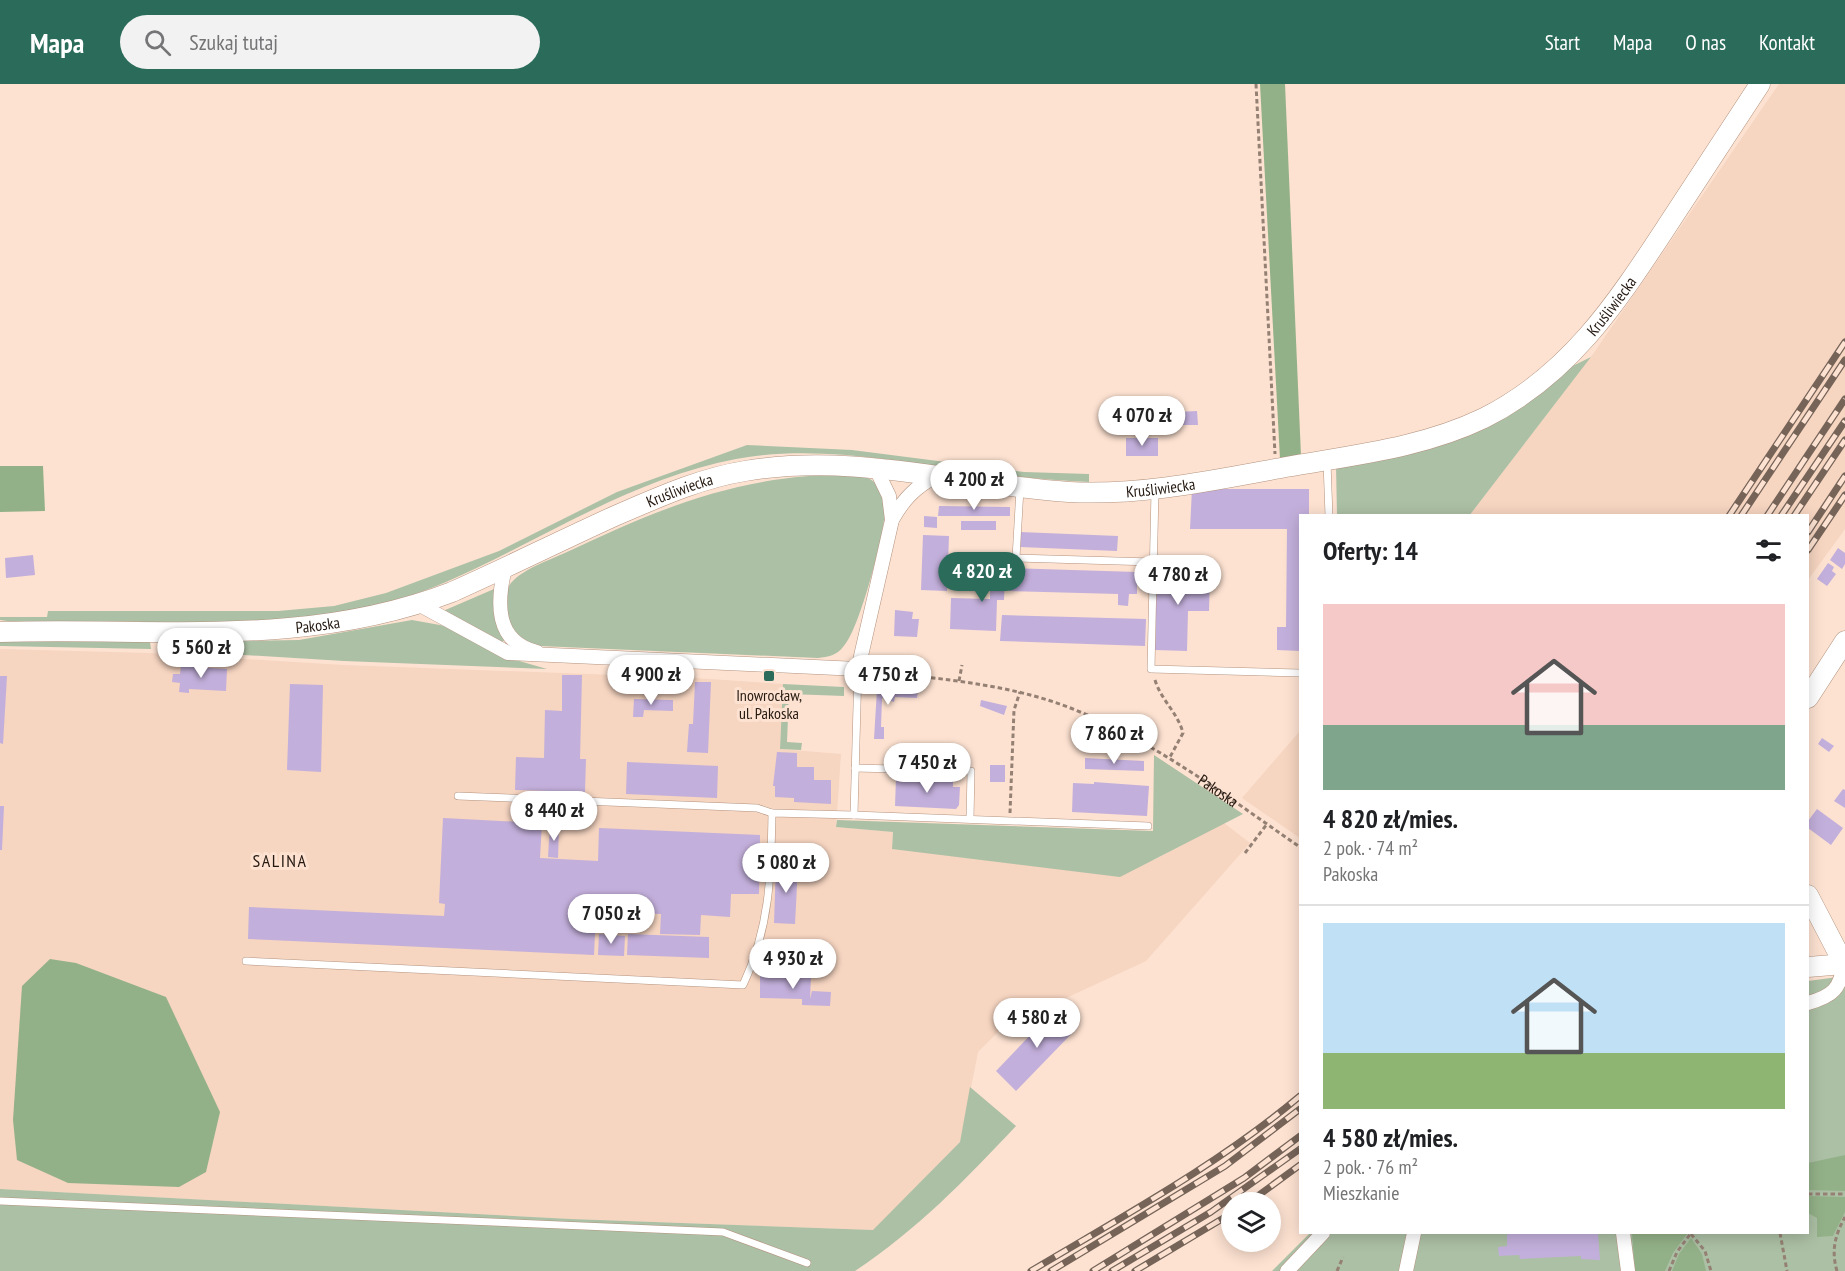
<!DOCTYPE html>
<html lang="pl">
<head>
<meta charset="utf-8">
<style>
	body { margin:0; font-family:"PT Sans Narrow",sans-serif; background:#f2f2f2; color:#202124; height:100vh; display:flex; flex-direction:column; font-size:22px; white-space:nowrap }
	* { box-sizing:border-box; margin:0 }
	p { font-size:20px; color:#757577 }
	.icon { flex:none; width:33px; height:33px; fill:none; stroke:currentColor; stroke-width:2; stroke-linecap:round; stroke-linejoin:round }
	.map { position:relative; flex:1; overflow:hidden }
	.sheet { position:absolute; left:1299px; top:430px; width:510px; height:720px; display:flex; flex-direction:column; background:#fff; border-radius:0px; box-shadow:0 3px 15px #0003 }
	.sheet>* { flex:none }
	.controls { position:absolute; left:1221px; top:1108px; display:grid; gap:12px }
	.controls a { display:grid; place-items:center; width:60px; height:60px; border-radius:50%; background:#fff; box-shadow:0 3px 15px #0003; font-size:30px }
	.price { position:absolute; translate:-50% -51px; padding:0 14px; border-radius:21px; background:#fff; color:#222; font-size:20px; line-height:39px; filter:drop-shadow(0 2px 3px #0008) }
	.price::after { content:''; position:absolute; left:50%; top:36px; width:18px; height:14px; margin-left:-9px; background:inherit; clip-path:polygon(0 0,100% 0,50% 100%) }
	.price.on { background:#2a6b5a; color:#fff }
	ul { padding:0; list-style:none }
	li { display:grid; align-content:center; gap:12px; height:318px; padding:0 24px }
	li+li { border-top:2px solid #e0e0e0 }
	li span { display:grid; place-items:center; height:186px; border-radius:0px; color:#555 }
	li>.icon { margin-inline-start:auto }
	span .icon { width:108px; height:108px; fill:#fffc; stroke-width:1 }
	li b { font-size:26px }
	h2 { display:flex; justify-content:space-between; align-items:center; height:72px; padding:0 24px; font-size:26px }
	header { display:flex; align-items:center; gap:36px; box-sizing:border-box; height:84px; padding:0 30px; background:#2a6b5a; color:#fff }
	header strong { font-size:28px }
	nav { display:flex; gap:33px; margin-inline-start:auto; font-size:21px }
	.search { width:420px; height:54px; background:#f2f2f2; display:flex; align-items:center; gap:15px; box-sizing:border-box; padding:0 21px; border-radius:33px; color:#757577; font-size:22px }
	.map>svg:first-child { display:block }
</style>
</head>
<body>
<header>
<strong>Mapa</strong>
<div class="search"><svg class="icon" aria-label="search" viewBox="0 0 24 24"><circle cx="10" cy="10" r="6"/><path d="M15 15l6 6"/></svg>Szukaj tutaj</div>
<nav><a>Start</a><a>Mapa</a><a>O nas</a><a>Kontakt</a></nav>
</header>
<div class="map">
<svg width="1845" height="1187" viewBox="0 0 1845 1187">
	<rect width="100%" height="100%" fill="#fde2d1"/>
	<!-- built -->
	<g fill="#f6d5c1">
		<path d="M 1779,0 L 1845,0 L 1845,445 L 1808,496 L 1808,432 L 1469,432 L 1591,273 Z"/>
		<path d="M 0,565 L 148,569 L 343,581 L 695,594 L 783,600 L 780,665 L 841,670 L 836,743 L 893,748 L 892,765 L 1154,776 L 1224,739 L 1250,759 L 1146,877 L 1003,943 L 978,968 L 960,1058 L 874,1146 L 571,1135 L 0,1105 Z"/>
		<path d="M 1300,647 L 1300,754 L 1242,714 Z"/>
	</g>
	<!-- green -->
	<g fill="#acc0a5">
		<path d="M 1591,273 L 1469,432 L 1337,432 L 1336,381 L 1387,373 Z"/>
		<path d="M 747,361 L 852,366 L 1024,388 L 1089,390 L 1089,398 C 1047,396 1007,392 965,386 C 889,376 812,361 736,375 C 631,395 542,456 446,498 C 337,545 216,539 101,537 C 70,537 29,541 0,536 L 0,533 L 47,533 L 48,527 L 278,527 L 334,522 L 386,509 L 499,467 L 617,408 Z"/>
		<path d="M 809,392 C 828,392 863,385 876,400 C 884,409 885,425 884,436 C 881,460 859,547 843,563 C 837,571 828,573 818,574 L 540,562 C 525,559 513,549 508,534 C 505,526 505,510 509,502 C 519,486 550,476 567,468 C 648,430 719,399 809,392 Z"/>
		<path d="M 494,505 C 491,526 495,538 507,555 L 500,559 L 443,527 Z"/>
		<path d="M 412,536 L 451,543 L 505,573 L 547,585 L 344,577 L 162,566 L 162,558 L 299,556 Z"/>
		<path d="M 0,556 L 150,558 L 151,565 L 0,562 Z"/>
		<path d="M 783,600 L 844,603 L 844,612 L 789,610 L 787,658 L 802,659 L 801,666 L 780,665 Z"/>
		<path d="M 1154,671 L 1243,730 L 1120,793 L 892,765 L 893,748 L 836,743 L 837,736 L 1153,747 Z"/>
		<path d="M 1845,892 L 1845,1187 L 1272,1187 L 1310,1149 L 1808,1149 L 1808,897 Z"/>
		<path d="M 970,1003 L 1016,1042 C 963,1098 919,1144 855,1187 L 0,1187 L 0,1105 L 571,1135 L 873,1146 L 960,1058 Z"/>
	</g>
	<!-- forest -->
	<g fill="#93b188">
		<path d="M 1260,0 L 1285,0 L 1301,372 L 1280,375 Z"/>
		<path d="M 0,382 L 43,382 L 45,427 L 0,428 Z"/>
		<path d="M 50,875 L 76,879 L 166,913 L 220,1028 L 206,1088 L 179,1103 L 68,1099 L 17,1076 L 13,1036 L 22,902 Z"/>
		<path d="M 1845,1071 L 1845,1107 L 1808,1106 L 1808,1079 Z"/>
		<path d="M 1808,1112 L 1845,1113 L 1845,1128 L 1833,1152 L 1817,1153 L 1817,1134 L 1808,1129 Z"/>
		<path d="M 1632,1149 L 1686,1149 L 1687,1150 L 1673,1169 L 1665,1187 L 1635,1187 Z"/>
		<path d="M 1691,1154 L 1702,1170 L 1706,1187 L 1672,1187 L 1679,1170 Z"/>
	</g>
	<!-- building -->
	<g fill="#c3afdb">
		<path d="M 1197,327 L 1198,341 L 1178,341 L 1177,328 Z"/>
		<path d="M 1120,330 L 1137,330 L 1137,338 L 1130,338 L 1130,345 L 1121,345 Z"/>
		<rect x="1126" y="354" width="32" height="18"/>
		<path d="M 1192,405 L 1309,405 L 1309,432 L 1300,432 L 1300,567 L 1277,566 L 1277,543 L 1286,543 L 1287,445 L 1190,445 Z"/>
		<path d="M 939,422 L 1010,423 L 1010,432 L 938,432 Z"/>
		<path d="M 924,432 L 937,433 L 937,444 L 924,443 Z"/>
		<rect x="961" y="437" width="35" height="9"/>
		<path d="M 1020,448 L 1118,452 L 1117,467 L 1020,463 Z"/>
		<path d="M 923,451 L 949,452 L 947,507 L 921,506 Z"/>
		<path d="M 1838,464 L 1845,469 L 1845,480 L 1842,485 L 1830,476 Z"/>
		<path d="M 33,471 L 35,491 L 6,494 L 5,474 Z"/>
		<path d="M 1002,473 L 1011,473 L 1010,492 L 1005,492 L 1004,516 L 997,516 L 996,547 L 950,545 L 951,514 L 990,515 L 991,477 L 1002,478 Z"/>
		<path d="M 1828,479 L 1834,483 L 1832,487 L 1836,490 L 1827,502 L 1817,495 Z"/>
		<path d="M 1012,484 L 1137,488 L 1137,510 L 1129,510 L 1128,522 L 1118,521 L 1118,510 L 1009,507 L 1009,499 L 1012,499 Z"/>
		<path d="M 1157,484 L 1189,484 L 1189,493 L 1210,494 L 1209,527 L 1188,527 L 1187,567 L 1155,566 Z"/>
		<path d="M 895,526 L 913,528 L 912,535 L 919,535 L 917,553 L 894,552 Z"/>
		<path d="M 1002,531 L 1146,535 L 1145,562 L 1000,557 Z"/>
		<path d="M 181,582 L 227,585 L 226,607 L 189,605 L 189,609 L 179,608 L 180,599 L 172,598 L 173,590 L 180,590 Z"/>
		<path d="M 562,591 L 582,591 L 580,675 L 586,675 L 585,708 L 515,706 L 516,673 L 544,674 L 545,626 L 562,627 Z"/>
		<path d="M 0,592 L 7,592 L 3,660 L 0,659 Z"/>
		<path d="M 695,598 L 711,598 L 708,669 L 687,668 L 689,640 L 693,640 Z"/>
		<path d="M 290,600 L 323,601 L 321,688 L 287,686 Z"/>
		<path d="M 877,605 L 918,607 L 917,614 L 895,613 L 894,618 L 882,614 L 881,643 L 884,643 L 884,655 L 874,655 Z"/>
		<path d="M 634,615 L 673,616 L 673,627 L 644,626 L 643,633 L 633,633 Z"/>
		<path d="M 981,616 L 1007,622 L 1004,631 L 980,622 Z"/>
		<path d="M 1822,654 L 1834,662 L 1829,668 L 1818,660 Z"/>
		<path d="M 777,668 L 797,669 L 797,683 L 814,683 L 814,696 L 831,696 L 831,720 L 794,718 L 794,714 L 775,713 L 775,702 L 773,702 Z"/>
		<rect x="908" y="669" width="14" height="11"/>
		<path d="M 949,669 L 961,670 L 961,681 L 948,681 Z"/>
		<path d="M 1085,674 L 1144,677 L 1144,687 L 1085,685 Z"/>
		<path d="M 627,678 L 718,682 L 717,714 L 626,710 Z"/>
		<rect x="990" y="681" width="15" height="17"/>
		<path d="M 896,694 L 953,697 L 953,703 L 960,703 L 959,721 L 956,725 L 895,722 Z"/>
		<path d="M 1094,698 L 1149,702 L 1147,732 L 1072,728 L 1073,699 L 1094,700 Z"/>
		<path d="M 1843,705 L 1845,706 L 1845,724 L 1834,717 Z"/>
		<path d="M 0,722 L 4,722 L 2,766 L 0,766 Z"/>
		<path d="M 1817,725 L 1843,744 L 1831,761 L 1808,744 L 1808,737 Z"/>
		<path d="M 443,734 L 542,739 L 540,774 L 598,777 L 599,744 L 760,751 L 759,810 L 731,810 L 730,833 L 701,831 L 700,851 L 660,850 L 661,830 L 596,828 L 594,871 L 248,855 L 249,823 L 444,832 L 445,820 L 439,819 Z"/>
		<path d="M 550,742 L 559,743 L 558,774 L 548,773 Z"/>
		<path d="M 776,781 L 798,782 L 795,840 L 774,839 Z"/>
		<path d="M 599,850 L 625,852 L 624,872 L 598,871 Z"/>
		<path d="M 628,850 L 709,853 L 709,874 L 627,871 Z"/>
		<path d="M 760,892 L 811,893 L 810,915 L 812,907 L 831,908 L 830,922 L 802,921 L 802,915 L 760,914 Z"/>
		<path d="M 1057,923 L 1078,943 L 1016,1007 L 996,987 Z"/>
		<path d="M 1507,1149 L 1598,1149 L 1600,1176 L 1581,1175 L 1581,1172 L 1520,1175 L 1519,1171 L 1499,1172 L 1498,1163 L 1507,1162 Z"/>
	</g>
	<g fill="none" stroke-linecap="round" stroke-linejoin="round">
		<!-- lane casing -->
		<g stroke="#b3937f" stroke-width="8">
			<g id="lane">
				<path d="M 1327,378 L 1329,432"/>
				<path d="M 1020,405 L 1016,474 L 1152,478"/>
				<path d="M 1155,407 L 1151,585 L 1300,589"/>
				<path d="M 858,585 L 854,731 L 1148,742"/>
				<path d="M 855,684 L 971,687 L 970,735"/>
				<path d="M 458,712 L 757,724 L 772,729"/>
				<path d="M 246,877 L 743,901 C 770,843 771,792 772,729 L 854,731"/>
				<path d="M 0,1117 L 723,1148 L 807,1179"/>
			</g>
		</g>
		<!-- street casing -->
		<g stroke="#b3937f" stroke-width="15">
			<g id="street">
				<path d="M 875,383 L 889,412 L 892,436"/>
				<path d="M 505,484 C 497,517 494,558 537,568"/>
				<path d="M 420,521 L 508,569 L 858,585 L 903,591"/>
				<path d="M 858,585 L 892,436 C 903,416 915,403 936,392"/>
				<path d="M 1808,919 C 1833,912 1840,905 1844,880"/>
				<path d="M 1623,1149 L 1628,1187"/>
				<path d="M 1287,1187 L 1323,1149"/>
				<path d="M 1406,1187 L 1414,1149"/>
			</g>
		</g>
		<!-- secondary casing -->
		<g stroke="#b3937f" stroke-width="21">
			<g id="secondary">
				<path id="s2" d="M 0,548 C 155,543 304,565 452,508 C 508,483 562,456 617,431 C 659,413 701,394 745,387 C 855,368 960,401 1069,408 C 1141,412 1215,396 1286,383 C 1353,371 1422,364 1484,334 C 1571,290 1617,218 1669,139 C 1699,93 1730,46 1760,0"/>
				<path d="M 1808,614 L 1845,557"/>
				<path d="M 1808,811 L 1844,880"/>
				<path d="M 1808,883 L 1845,880"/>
			</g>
		</g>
		<!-- path -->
		<g stroke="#958174" stroke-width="3" stroke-dasharray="4.5 3" stroke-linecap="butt">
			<path d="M 1256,0 L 1275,370"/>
			<path id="s1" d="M 916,592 C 970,598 1023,605 1073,625 C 1156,658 1227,713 1300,763"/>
			<path d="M 1155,596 C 1161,616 1178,629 1183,649 L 1170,673"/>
			<path d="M 959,597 L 962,581"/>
			<path d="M 1010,729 L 1014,626 L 1020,608"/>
			<path d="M 1245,769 L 1267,740"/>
			<path d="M 1808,1110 L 1845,1110"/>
			<path d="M 1780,1149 L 1787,1187"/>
			<path d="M 1691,1150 L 1705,1167 L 1711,1187"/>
			<path d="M 1337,1187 L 1343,1173"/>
			<path d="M 1669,1187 L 1677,1168 L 1691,1149"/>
			<path d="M 1837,1187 C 1831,1167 1835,1151 1845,1133"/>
		</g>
		<!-- lane -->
		<use href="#lane" stroke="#fff" stroke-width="7"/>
		<!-- street -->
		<use href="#street" stroke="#fff" stroke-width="14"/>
		<!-- secondary -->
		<use href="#secondary" stroke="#fff" stroke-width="20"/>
		<!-- rail casing -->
		<g stroke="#766459" stroke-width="7">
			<g id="rail">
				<path d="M 1729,432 L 1845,258"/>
				<path d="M 1741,432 L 1845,276"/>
				<path d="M 1767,432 L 1845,315"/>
				<path d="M 1781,432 L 1845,337"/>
				<path d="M 1794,432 L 1845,356"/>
				<path d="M 1808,448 L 1845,392"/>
				<path d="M 1808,466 L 1845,411"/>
				<path d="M 1248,1119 L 1300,1081"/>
				<path d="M 1031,1187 C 1123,1132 1218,1081 1300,1012"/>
				<path d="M 1051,1187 L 1225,1082 L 1300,1025"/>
				<path d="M 1093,1187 L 1244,1094 L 1300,1052"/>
				<path d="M 1112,1187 L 1211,1128 L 1300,1065"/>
				<path d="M 1135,1187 L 1232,1129"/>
			</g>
		</g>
		<!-- rail -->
		<use href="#rail" stroke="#fde2d1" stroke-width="4.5" stroke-dasharray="14" stroke-linecap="butt"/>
	</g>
	<!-- markers -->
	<rect fill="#2a6b5a" stroke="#fde2d1" stroke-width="2" x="763" y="586" width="12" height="12" rx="3"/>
	<g text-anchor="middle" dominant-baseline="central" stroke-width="6" stroke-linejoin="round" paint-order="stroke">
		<!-- street labels -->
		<g font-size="16" fill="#241810" stroke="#fde2d1">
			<text stroke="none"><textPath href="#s2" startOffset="1695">Kruśliwiecka</textPath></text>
			<text stroke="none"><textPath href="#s2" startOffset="1192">Kruśliwiecka</textPath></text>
			<text stroke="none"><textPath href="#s2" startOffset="706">Kruśliwiecka</textPath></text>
			<text stroke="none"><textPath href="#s2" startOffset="318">Pakoska</textPath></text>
			<text stroke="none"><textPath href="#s1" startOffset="328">Pakoska</textPath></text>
		</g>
		<!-- poi labels -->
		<g font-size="16" fill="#241810" stroke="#fde2d1">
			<text x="769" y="611">Inowrocław,<tspan x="769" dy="18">ul. Pakoska</tspan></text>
		</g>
		<!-- neighbourhood labels -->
		<g font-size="18" letter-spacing="1.5" fill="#241810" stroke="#fde2d1">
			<text x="280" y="776">SALINA</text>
		</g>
	</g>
</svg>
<div class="controls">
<a><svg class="icon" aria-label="layers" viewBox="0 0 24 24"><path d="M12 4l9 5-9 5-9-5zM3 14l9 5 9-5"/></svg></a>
</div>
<b class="price" style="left:1142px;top:363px">4 070 zł</b>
<b class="price" style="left:974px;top:427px">4 200 zł</b>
<b class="price on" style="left:982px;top:519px">4 820 zł</b>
<b class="price" style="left:1178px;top:522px">4 780 zł</b>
<b class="price" style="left:201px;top:595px">5 560 zł</b>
<b class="price" style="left:651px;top:622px">4 900 zł</b>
<b class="price" style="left:888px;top:622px">4 750 zł</b>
<b class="price" style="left:1114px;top:681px">7 860 zł</b>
<b class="price" style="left:927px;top:710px">7 450 zł</b>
<b class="price" style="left:554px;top:758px">8 440 zł</b>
<b class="price" style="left:786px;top:810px">5 080 zł</b>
<b class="price" style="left:611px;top:861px">7 050 zł</b>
<b class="price" style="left:793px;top:906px">4 930 zł</b>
<b class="price" style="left:1037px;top:965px">4 580 zł</b>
<section class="sheet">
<h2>Oferty: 14<svg class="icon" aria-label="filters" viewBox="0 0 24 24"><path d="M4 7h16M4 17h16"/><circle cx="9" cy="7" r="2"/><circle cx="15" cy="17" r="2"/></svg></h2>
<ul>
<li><span style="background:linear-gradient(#f6c9c9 65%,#7fa58c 0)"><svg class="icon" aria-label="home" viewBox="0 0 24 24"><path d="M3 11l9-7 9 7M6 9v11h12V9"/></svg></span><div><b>4 820 zł/mies.</b><p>2 pok. · 74 m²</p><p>Pakoska</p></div></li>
<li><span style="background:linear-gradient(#bfe0f5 70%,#8fb573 0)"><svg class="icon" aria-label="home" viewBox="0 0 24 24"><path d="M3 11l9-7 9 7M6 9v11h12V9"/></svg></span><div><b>4 580 zł/mies.</b><p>2 pok. · 76 m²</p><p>Mieszkanie</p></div></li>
</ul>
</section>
</div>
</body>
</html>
